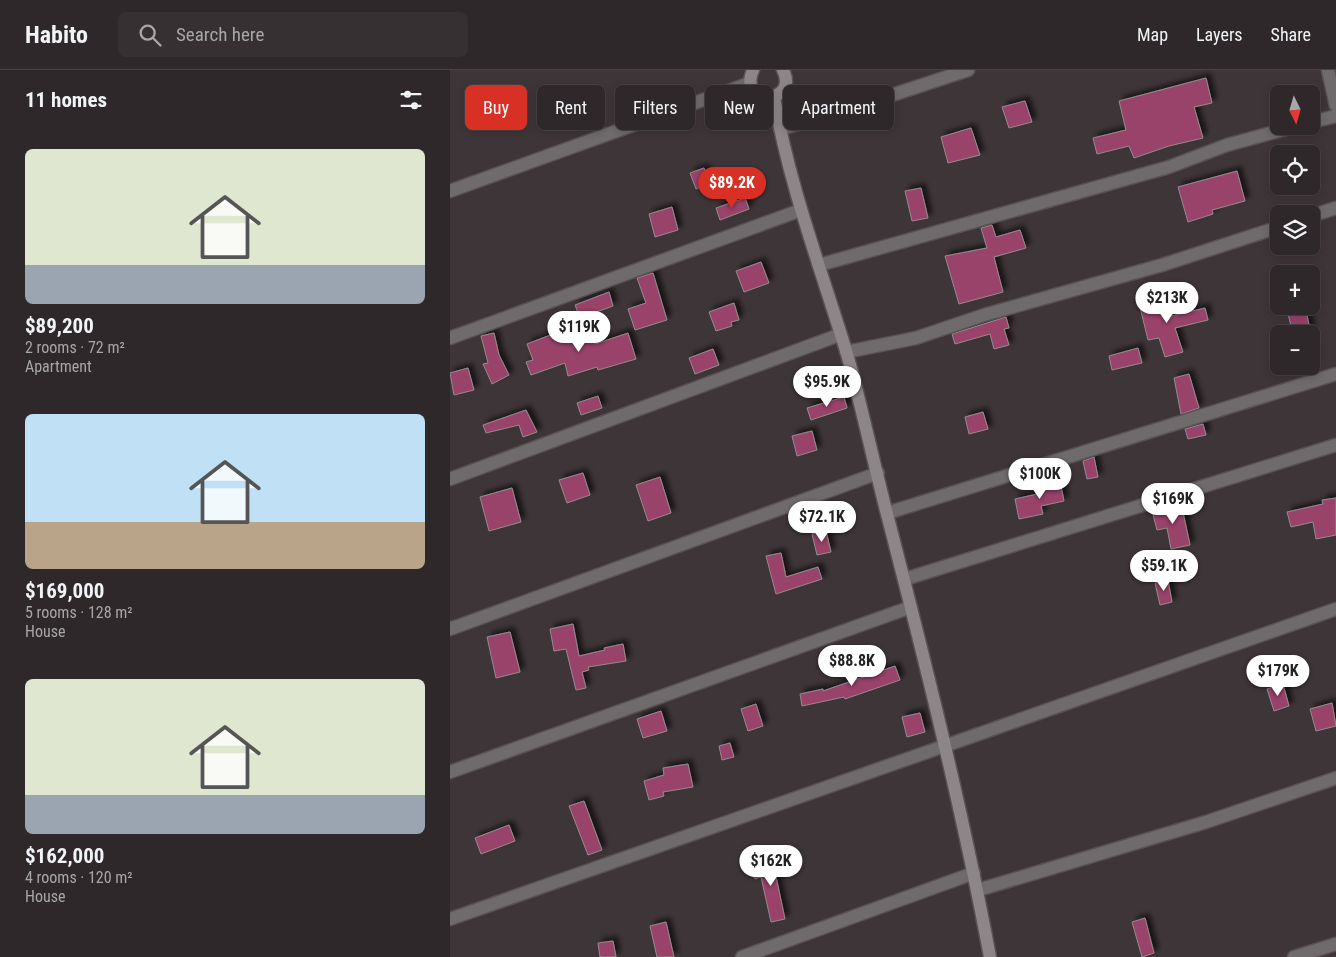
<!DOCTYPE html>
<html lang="en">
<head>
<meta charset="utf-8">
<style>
	body { margin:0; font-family:"Roboto Condensed",sans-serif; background:#363032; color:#f1f3f6; height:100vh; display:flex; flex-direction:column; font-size:19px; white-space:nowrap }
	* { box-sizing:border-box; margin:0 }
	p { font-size:16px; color:#a7a6a8 }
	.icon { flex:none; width:28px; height:28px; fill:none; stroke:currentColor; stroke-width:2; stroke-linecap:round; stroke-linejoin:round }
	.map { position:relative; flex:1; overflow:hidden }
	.details { display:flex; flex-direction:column; background:#2e282a; width:450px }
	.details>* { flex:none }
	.guide { position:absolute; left:15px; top:15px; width:475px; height:45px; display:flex; gap:10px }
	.needle { width:32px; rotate:175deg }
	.controls { position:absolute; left:820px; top:15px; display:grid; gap:10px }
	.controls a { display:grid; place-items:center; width:50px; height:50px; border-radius:8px; background:#2e282a; box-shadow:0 2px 8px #0003,0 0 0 1px #494447; font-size:25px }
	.price { position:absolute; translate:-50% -42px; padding:0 11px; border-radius:18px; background:#fff; color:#222; font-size:16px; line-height:32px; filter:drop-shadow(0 1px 2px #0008) }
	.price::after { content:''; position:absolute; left:50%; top:30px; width:15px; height:11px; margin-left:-8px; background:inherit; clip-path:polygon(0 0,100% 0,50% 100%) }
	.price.active { background:#d93025; color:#fff }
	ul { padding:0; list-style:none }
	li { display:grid; align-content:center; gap:10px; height:265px; padding:0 25px }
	li span { display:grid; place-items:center; height:155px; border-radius:8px; color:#555 }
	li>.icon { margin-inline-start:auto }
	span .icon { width:90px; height:90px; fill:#fffc; stroke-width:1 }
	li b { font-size:21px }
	h2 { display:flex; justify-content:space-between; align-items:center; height:60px; padding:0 25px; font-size:21px }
	.chip { padding:0 18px; border-radius:8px; background:#2e282a; box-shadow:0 2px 8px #0003,0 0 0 1px #494447; font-size:18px; line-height:45px }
	.chip.active { background:#d93025; color:#fff }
	header { display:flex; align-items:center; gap:30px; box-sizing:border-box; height:70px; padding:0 25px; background:#2e282a; border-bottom:1px solid #494447 }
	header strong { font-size:24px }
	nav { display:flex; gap:28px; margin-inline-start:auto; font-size:18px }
	.search { width:350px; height:45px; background:#363032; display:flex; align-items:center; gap:12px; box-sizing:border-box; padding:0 18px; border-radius:8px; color:#a7a6a8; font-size:19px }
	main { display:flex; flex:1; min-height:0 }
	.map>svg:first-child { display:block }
</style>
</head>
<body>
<header>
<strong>Habito</strong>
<div class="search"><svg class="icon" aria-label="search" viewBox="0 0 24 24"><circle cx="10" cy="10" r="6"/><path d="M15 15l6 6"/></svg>Search here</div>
<nav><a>Map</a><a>Layers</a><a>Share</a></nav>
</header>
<main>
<section class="details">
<h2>11 homes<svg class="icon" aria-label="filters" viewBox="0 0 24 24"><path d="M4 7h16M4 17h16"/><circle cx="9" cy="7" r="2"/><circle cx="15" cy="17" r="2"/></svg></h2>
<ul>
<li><span style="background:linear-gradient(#dfe7d0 75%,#9aa5b1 0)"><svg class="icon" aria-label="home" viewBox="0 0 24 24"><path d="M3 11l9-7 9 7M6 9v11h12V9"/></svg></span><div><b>$89,200</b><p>2 rooms · 72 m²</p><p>Apartment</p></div></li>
<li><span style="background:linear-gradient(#bfe0f5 70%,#b9a48a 0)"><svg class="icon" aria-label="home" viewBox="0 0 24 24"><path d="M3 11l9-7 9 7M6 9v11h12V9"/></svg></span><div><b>$169,000</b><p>5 rooms · 128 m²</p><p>House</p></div></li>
<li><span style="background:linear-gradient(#dfe7d0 75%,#9aa5b1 0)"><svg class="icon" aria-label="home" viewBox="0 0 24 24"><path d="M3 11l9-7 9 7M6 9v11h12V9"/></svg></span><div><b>$162,000</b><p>4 rooms · 120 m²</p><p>House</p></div></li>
</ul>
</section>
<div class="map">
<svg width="886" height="887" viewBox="0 0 886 887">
	<defs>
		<filter id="shadow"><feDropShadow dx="4.5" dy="-4.5" stdDeviation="2.5" flood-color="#0009"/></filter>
	</defs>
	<rect width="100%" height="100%" fill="#3e3538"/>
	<!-- building -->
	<g fill="#99436b" stroke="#958b8f" filter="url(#shadow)">
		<path d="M 756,8 L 762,33 L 744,37 L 753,68 L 719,76 L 684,88 L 679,76 L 647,84 L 643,68 L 676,60 L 669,31 Z"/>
		<path d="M 575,31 L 582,52 L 559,58 L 552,37 Z"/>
		<path d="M 521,58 L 530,85 L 498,93 L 491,67 Z"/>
		<path d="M 254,98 L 260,113 L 246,119 L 240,103 Z"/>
		<path d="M 787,101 L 795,131 L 762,140 L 763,144 L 738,152 L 728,117 Z"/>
		<path d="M 471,118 L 478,148 L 462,151 L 455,121 Z"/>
		<path d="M 295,128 L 299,139 L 270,150 L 266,138 Z"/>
		<path d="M 222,137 L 228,160 L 205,167 L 199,144 Z"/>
		<path d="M 542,155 L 546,167 L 570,160 L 576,178 L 544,187 L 553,222 L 509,234 L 495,186 L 537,178 L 531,158 Z"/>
		<path d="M 311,192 L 319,213 L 294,222 L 286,201 Z"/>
		<path d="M 203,203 L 217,250 L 185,260 L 178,239 L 196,233 L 187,208 Z"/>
		<path d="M 159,222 L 163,236 L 130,248 L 125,235 Z"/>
		<path d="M 717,227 L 722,246 L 755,238 L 758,250 L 725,258 L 733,282 L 715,287 L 709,268 L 698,270 L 689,233 Z"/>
		<path d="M 284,233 L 289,250 L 281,252 L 282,256 L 266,261 L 259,242 Z"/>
		<path d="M 855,236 L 861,264 L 843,264 L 837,240 Z"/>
		<path d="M 556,247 L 559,258 L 554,259 L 559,275 L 544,279 L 540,264 L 505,274 L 502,264 Z"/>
		<path d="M 139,257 L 145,274 L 178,263 L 186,289 L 148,300 L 147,297 L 118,306 L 115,293 L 81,305 L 76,292 L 83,290 L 77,274 L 103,264 L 105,269 Z"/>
		<path d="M 44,263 L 49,285 L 59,305 L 42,314 L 33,294 L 38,293 L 31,266 Z"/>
		<path d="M 688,278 L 692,293 L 662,300 L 659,286 Z"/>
		<path d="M 263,279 L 269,295 L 245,304 L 239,288 Z"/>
		<path d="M 18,298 L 24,320 L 4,325 L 0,303 Z"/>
		<path d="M 739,304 L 749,338 L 731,344 L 724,308 Z"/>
		<path d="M 148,326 L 152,338 L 131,345 L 127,333 Z"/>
		<path d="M 394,327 L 397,338 L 361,350 L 357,338 Z"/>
		<path d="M 76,340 L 87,362 L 73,367 L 69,355 L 36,363 L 33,355 Z"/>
		<path d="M 533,342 L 538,359 L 519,364 L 515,347 Z"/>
		<path d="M 753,354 L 756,365 L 738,369 L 735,359 Z"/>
		<path d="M 362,361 L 367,380 L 347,386 L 342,366 Z"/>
		<path d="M 644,387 L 648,407 L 637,409 L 633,391 Z"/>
		<path d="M 133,403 L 140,425 L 117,433 L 109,410 Z"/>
		<path d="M 210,407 L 221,443 L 198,451 L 186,415 Z"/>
		<path d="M 610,411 L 614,431 L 591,436 L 593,444 L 569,449 L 565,429 L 592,423 L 590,415 Z"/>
		<path d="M 62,418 L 71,452 L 39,461 L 30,427 Z"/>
		<path d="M 886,428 L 886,465 L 866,469 L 863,452 L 841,457 L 837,442 L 873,434 L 872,430 Z"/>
		<path d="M 731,433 L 740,475 L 721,479 L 717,458 L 707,460 L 702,441 Z"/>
		<path d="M 376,461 L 381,482 L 367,485 L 362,464 Z"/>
		<path d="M 331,483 L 336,507 L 368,497 L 372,509 L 326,524 L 316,486 Z"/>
		<path d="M 718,510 L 722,532 L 710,535 L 705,513 Z"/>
		<path d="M 123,554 L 129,586 L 155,580 L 154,578 L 173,574 L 176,591 L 138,597 L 139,600 L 132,602 L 136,618 L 126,620 L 116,579 L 104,581 L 100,559 Z"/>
		<path d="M 60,562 L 70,602 L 46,608 L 37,567 Z"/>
		<path d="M 445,596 L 450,610 L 395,629 L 394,627 L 352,636 L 350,624 L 373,619 L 373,621 Z"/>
		<path d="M 833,614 L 839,636 L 824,641 L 817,619 Z"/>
		<path d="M 882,633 L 886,656 L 866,661 L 860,639 Z"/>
		<path d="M 306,634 L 313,656 L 298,661 L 291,639 Z"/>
		<path d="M 211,641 L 217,661 L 193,668 L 187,649 Z"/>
		<path d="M 470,643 L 475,662 L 457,667 L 452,647 Z"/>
		<path d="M 280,673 L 284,687 L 272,690 L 269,676 Z"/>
		<path d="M 238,694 L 243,717 L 213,722 L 214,726 L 199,730 L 194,711 L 214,705 L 213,698 Z"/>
		<path d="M 134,731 L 152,780 L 138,785 L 119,736 Z"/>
		<path d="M 59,755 L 65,771 L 31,784 L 25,768 Z"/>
		<path d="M 327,787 L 332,799 L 325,802 L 335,849 L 321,852 L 311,807 L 305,809 L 300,797 Z"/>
		<path d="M 695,848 L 704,883 L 692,887 L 682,852 Z"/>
		<path d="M 216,852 L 224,887 L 207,887 L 200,856 Z"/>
		<path d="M 163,871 L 166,887 L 150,887 L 148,873 Z"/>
	</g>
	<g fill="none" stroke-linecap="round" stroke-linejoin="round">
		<!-- minor casing -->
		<g stroke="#595154" stroke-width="15">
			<g id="minor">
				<path d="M 878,0 L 886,36"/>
				<path d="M 861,52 L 886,46"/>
				<path d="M 330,59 L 378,46 L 518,0"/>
				<path d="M 0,121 L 300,13"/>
				<path d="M 861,146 L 886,138"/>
				<path d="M 369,195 L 719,97 L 777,75 L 847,56"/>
				<path d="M 0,268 L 351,140"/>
				<path d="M 396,282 L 466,268 L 534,245 L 712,195 L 829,157"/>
				<path d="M 0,409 L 389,265"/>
				<path d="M 437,443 L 886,304"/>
				<path d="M 455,509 L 886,375"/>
				<path d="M 0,559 L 428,403"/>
				<path d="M 0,702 L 461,537"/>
				<path d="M 528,820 L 756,752 L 886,708"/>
				<path d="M 0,849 L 886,539"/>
				<path d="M 292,887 L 524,803"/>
				<path d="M 844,887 L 886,874"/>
			</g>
		</g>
		<!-- secondary casing -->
		<g stroke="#595154" stroke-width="15">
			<g id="secondary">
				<path d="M 303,0 C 287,36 350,35 333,0"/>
				<path d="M 324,27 C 339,115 371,199 397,284 C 412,337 423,391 437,444 C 475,591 512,738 540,887"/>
			</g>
		</g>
		<!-- minor -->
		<use href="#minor" stroke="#6f6b6c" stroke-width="12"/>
		<!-- secondary -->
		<use href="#secondary" stroke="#8d8689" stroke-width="12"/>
	</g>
</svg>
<div class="controls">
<a><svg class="needle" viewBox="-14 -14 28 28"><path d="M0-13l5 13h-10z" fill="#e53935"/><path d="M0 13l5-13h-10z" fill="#a7a6a8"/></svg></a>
<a><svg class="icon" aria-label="locate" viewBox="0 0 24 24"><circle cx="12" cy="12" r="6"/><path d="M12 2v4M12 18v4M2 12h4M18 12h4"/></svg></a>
<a><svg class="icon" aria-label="layers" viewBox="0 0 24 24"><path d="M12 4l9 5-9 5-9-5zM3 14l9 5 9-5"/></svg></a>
<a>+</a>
<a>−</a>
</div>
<b class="price active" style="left:282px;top:139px">$89.2K</b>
<b class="price" style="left:717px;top:254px">$213K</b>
<b class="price" style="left:129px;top:283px">$119K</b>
<b class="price" style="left:377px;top:338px">$95.9K</b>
<b class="price" style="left:590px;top:430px">$100K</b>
<b class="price" style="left:723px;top:455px">$169K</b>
<b class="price" style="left:372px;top:473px">$72.1K</b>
<b class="price" style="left:714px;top:522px">$59.1K</b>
<b class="price" style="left:402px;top:617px">$88.8K</b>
<b class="price" style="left:828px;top:627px">$179K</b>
<b class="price" style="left:321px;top:817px">$162K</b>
<div class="guide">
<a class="chip active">Buy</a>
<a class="chip">Rent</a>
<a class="chip">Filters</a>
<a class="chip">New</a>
<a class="chip">Apartment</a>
</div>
</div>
</main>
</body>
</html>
